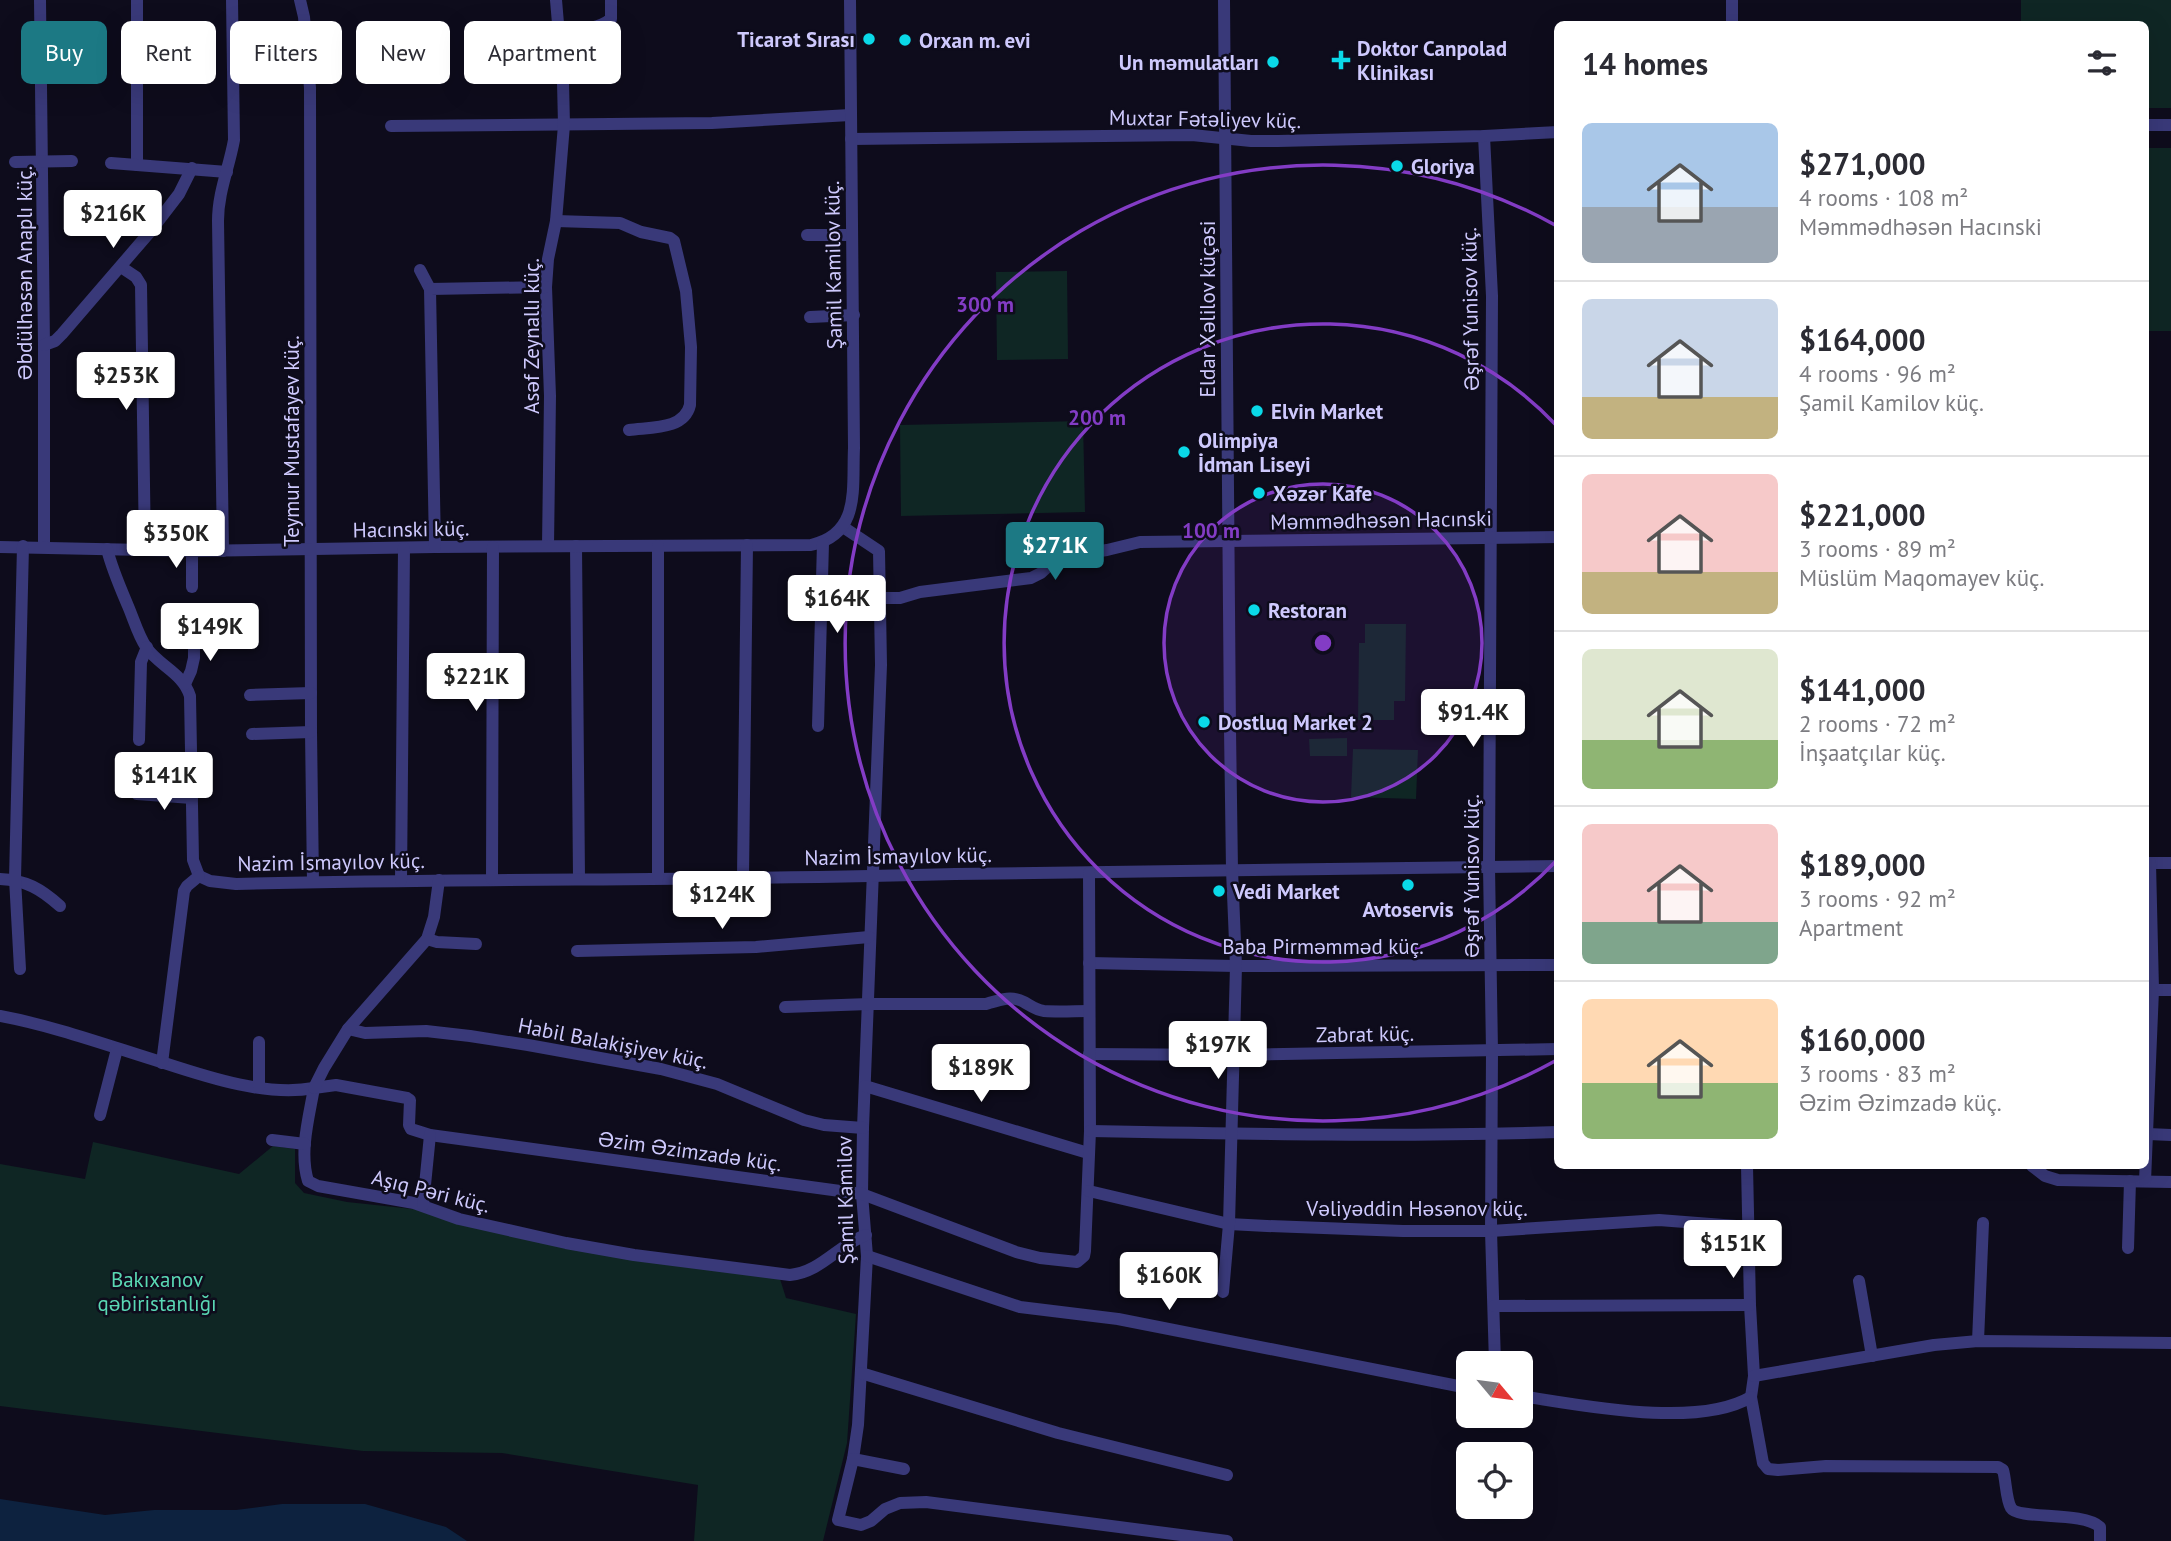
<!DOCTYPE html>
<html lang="en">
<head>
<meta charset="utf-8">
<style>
	body { margin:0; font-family:"PT Sans",sans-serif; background:#f2f2f3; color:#2b2b33; height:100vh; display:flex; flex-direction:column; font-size:26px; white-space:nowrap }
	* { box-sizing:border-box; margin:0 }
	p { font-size:23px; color:#7c7c81 }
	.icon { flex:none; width:38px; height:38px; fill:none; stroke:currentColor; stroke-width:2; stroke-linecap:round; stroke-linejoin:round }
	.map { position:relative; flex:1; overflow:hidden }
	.panel { position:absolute; left:1554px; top:21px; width:595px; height:1148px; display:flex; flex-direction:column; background:#fff; border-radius:10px; box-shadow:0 7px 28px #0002 }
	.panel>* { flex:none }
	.hud { position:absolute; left:21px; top:21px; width:665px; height:63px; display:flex; gap:14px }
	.needle { width:46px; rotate:119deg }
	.tools { position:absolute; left:1456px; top:1351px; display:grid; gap:14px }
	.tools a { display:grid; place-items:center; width:77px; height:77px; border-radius:10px; background:#fff; box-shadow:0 7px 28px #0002; font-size:35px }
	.price { position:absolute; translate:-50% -60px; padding:0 16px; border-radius:7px; background:#fff; color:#222; font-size:23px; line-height:46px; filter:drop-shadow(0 2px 4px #0008) }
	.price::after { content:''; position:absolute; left:50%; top:42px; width:21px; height:16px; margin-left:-10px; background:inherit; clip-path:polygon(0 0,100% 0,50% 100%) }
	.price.on { background:#1c7984; color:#fff }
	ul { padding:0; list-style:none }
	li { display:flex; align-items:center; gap:21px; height:175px; padding:0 28px }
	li+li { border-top:2px solid #e1e1e2 }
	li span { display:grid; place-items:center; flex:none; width:196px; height:140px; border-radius:10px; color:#555 }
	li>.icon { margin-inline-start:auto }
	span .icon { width:84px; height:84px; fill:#fffc; stroke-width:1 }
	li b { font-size:30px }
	h2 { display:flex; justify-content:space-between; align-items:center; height:84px; padding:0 28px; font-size:30px }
	.tag { padding:0 24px; border-radius:10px; background:#fff; box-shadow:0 7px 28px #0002; font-size:24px; line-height:63px }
	.tag.on { background:#1c7984; color:#fff }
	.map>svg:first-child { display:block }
</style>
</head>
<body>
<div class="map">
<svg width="2171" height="1541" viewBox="0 0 2171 1541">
	<rect width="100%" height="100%" fill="#0e0c1c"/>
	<!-- green -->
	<g fill="#0f2624">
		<path d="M 2021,0 L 2171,0 L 2171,108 L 2146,108 L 2146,24 L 2021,24 Z"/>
		<rect x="2146" y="148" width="25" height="183"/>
		<path d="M 1067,271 L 1068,359 L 997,360 L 996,272 Z"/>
		<path d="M 1083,421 L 1085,512 L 901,516 L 900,425 Z"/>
		<path d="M 1365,624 L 1406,624 L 1405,701 L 1394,701 L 1394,720 L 1358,720 L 1359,643 L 1365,643 Z"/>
		<path d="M 1347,738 L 1347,756 L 1310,756 L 1309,739 Z"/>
		<path d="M 1353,749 L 1418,750 L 1416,799 L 1351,797 Z"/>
		<path d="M 93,1142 L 239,1174 L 273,1146 L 295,1149 L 295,1183 L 304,1193 L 347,1202 L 422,1210 L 780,1279 L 786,1298 L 856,1314 L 847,1443 L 823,1541 L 694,1541 L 698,1485 L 502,1453 L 363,1451 L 0,1406 L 0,1164 L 85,1179 Z"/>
	</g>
	<!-- water -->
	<path fill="#0d223f" d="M 0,1499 L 105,1515 L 154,1510 L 236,1510 L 282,1504 L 365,1504 L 446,1527 L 467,1541 L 0,1541 Z"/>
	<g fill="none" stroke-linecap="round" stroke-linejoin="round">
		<!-- minor -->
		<g stroke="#393979" stroke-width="12">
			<path d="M 40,0 L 44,345 L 44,546"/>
			<path d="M 137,0 L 137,165"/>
			<path d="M 300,0 L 304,17 L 310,88 L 311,732 L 313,882"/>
			<path d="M 1732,0 L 1732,24"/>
			<path d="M 558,31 C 576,29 596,31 611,19 L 611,0"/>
			<path d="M 2146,125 L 2171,125"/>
			<path d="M 391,126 L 712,123 L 850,115"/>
			<path d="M 1484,136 L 1492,296 L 1489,867 L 1492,1051 L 1491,1231 L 1495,1363"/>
			<path d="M 851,139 L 1192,135 L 1251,141 L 1278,141 L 1484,136 L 1558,132"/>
			<path d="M 15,162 L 72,161"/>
			<path d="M 111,163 L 227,172"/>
			<path d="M 556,221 L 620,223 L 641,232 L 670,238 L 674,241 L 686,291 L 691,347 L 690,405 C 684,430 651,427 629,430"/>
			<path d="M 807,235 L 852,235"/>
			<path d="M 121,267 L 136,277 L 141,285 L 145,550"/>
			<path d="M 420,270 L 430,289"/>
			<path d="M 810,317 L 854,315"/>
			<path d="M 44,345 L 55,341 L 62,334 L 149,233 L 179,194 L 192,168"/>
			<path d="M 843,527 L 879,551 L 881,665 L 863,1128 L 862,1194 L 867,1256 L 858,1425 L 853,1459 L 838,1520 L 861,1525 L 871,1521 L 885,1509 L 900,1503 L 926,1502 L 1227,1541"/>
			<path d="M 548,546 L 550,396 L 546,287 L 548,259 L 556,221 L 564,125 L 563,82 L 556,0"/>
			<path d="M 576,546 L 579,878"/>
			<path d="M 0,547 L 192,551 L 435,547 L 811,545 C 861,534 852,488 854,448 L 850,0"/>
			<path d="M 435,547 L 430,289 L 546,287"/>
			<path d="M 107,549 C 112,569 120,587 128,606 C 134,620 138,635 146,647 C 159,666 183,673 190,696 L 193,860 L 199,876"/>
			<path d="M 192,551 L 192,587"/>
			<path d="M 223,551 L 218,221 C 218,192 229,168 234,140 L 232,0"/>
			<path d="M 881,598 L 900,598 L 920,592 L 1031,578 L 1041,573 L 1058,557 L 1107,550 L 1140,542 L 1558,537"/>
			<path d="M 185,684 L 191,671 L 194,658 L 194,631 L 196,627 L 220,626"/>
			<path d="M 250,695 L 311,693"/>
			<path d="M 818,726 L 823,543"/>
			<path d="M 252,734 L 311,732"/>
			<path d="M 139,740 L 141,662 L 147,647"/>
			<path d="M 137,794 L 192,798"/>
			<path d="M 2146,863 L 2171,863"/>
			<path d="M 199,876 L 210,881 L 236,884 C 475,878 716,881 955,874 L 1558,866"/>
			<path d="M 743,877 L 747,545"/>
			<path d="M 658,878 L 658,546"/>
			<path d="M 0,879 C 26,880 41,889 60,906"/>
			<path d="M 492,879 L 493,547"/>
			<path d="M 401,881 L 404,548"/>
			<path d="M 427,939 L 437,942 L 476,944"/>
			<path d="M 577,951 L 756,947 L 869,937"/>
			<path d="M 1089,963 L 1236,966 L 1558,965"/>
			<path d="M 20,969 L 15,879 L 23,546"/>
			<path d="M 2153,990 L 2171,990"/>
			<path d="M 785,1007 L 869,1004 L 986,1004 C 999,1000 1011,995 1024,1002 C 1031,1006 1036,1010 1044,1011 C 1059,1012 1075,1011 1089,1011"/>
			<path d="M 0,1016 C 54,1026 109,1046 161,1062 C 207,1077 266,1097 314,1088 C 309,1117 299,1152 308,1181 L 318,1186 L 414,1203 L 459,1219 L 566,1243 L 634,1255 L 790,1275 C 821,1272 838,1245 866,1235"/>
			<path d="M 348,1029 L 365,1033 L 426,1031 L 470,1036 L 528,1045 L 661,1069 L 717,1084 L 804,1120 L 824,1125 L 863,1128"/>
			<path d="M 1089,1054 L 1235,1055 L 1558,1049"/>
			<path d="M 162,1063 L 184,891 L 187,886 L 199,876"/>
			<path d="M 865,1086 L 1088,1153"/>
			<path d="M 259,1087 L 259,1042"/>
			<path d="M 314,1088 L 336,1085 L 407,1098 L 410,1100 L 409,1125 L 411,1129 L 430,1135 L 862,1194 L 1016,1252 L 1040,1258 L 1077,1262 L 1084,1256 L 1085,1251 L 1090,1131 L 1089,873"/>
			<path d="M 314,1088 L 324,1068 L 348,1029 L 427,939 L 434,917 L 439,880"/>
			<path d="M 100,1115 L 117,1049"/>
			<path d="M 1090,1131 C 1246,1134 1402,1137 1558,1132"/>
			<path d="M 2148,1134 L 2171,1135"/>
			<path d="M 272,1140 L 305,1144"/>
			<path d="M 1747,1166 L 1750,1305 L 1754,1376 L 1751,1397 L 1763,1463 L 1768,1469 L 1778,1470 L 1826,1466 L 1998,1467 L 2003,1470 C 2006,1480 2006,1500 2011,1508 C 2018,1520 2083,1511 2100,1527 L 2100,1541"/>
			<path d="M 2032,1166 L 2045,1176 L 2058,1180 L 2171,1182"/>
			<path d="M 2145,1181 L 2153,990 L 2150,863"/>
			<path d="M 1089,1191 L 1229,1224 L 1267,1226 L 1403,1231 L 1491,1231 L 1659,1220 L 1749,1227"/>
			<path d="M 423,1205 L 430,1135"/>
			<path d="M 2128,1248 L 2130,1181"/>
			<path d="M 867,1256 L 1020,1307 L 1118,1319 L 1468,1388"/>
			<path d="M 1859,1281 L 1872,1356"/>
			<path d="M 1223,1292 L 1229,1224 L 1236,966 L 1232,870 L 1230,730 L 1224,0"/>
			<path d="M 1494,1306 L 1750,1305"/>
			<path d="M 1978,1341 L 1983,1223"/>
			<path d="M 861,1373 L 1058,1433 L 1227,1475"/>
			<path d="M 1754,1376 L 1934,1345 L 1978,1341 L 2171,1343"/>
			<path d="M 1521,1396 C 1581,1405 1697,1429 1751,1397"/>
			<path d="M 853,1459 L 904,1469"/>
		</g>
	</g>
	<!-- distance rings -->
	<circle cx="1323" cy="643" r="159" fill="#833cc5" fill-opacity=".12"/>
	<g fill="none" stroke="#833cc5" stroke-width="3.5">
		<circle cx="1323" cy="643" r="159"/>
		<path d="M1556 861A319 319 0 1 1 1556 425"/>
		<path d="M1555 1061A478 478 0 1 1 1555 225"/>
	</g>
	<!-- markers -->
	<g fill="#0ad9e8" stroke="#0e0c1c" stroke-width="2.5">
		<circle cx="869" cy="39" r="7"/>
		<circle cx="905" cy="40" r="7"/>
		<path d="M1337.5 49.5h7v7h7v7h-7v7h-7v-7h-7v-7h7z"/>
		<circle cx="1273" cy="62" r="7"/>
		<circle cx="1397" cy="166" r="7"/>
		<circle cx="1257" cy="411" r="7"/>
		<circle cx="1184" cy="452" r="7"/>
		<circle cx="1259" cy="493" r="7"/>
		<circle cx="1254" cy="610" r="7"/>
		<circle cx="1204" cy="722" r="7"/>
		<circle cx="1408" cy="885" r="7"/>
		<circle cx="1219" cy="891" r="7"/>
	</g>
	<g text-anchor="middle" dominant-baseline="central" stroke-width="5" stroke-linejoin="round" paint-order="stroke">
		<!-- poi labels -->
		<g font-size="21" font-weight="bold" fill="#cec9fd" stroke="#0e0c1c" text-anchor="start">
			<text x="855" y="39" text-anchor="end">Ticarət Sırası</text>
			<text x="919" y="40">Orxan m. evi</text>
			<text x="1357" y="48">Doktor Canpolad<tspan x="1357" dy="24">Klinikası</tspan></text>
			<text x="1259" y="62" text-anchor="end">Un məmulatları</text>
			<text x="1411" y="166">Gloriya</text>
			<text x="1271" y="411">Elvin Market</text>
			<text x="1198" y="440">Olimpiya<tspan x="1198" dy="24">İdman Liseyi</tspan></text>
			<text x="1273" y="493">Xəzər Kafe</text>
			<text x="1268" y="610">Restoran</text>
			<text x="1218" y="722">Dostluq Market 2</text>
			<text x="1233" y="891">Vedi Market</text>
			<text x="1408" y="909" text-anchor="middle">Avtoservis</text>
		</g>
		<!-- street labels -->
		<g font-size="21" fill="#cec9fd" stroke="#0e0c1c">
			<text transform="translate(1205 119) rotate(1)">Muxtar Fətəliyev küç.</text>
			<text transform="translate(833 265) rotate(-91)">Şamil Kamilov küç.</text>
			<text transform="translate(24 273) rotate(-90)">Əbdülhəsən Anaplı küç.</text>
			<text transform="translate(1207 309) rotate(-90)">Eldar Xəlilov küçəsi</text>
			<text transform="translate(1470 309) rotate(-91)">Əşrəf Yunisov küç.</text>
			<text transform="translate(531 336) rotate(-90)">Asəf Zeynallı küç.</text>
			<text transform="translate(291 441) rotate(-90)">Teymur Mustafayev küç.</text>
			<text transform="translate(1381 520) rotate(-1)">Məmmədhəsən Hacınski</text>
			<text transform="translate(411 529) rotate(-1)">Hacınski küç.</text>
			<text transform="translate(898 856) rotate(-1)">Nazim İsmayılov küç.</text>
			<text transform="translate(331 862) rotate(-1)">Nazim İsmayılov küç.</text>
			<text transform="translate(1471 876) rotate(-90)">Əşrəf Yunisov küç.</text>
			<text x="1323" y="946">Baba Pirməmməd küç.</text>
			<text transform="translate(1365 1034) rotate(-1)">Zabrat küç.</text>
			<text transform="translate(613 1043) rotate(11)">Habil Balakişiyev küç.</text>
			<text transform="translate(690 1151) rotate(8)">Əzim Əzimzadə küç.</text>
			<text transform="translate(431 1191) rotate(14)">Aşıq Pəri küç.</text>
			<text transform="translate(845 1200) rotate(-91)">Şamil Kamilov</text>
			<text x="1417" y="1208">Vəliyəddin Həsənov küç.</text>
		</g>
		<!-- park labels -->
		<g font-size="21" fill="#5ad8b4" stroke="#0e0c1c">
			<text x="157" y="1279">Bakıxanov<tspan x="157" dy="24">qəbiristanlığı</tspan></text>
		</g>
	</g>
	<circle cx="1323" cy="643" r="10" fill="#833cc5" stroke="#0e0c1c" stroke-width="3.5"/>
	<g font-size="21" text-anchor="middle" font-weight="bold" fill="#833cc5" stroke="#0e0c1c" stroke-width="5" stroke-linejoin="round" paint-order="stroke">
		<text x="985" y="312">300 m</text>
		<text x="1097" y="425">200 m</text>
		<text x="1211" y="538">100 m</text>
	</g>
</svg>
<div class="tools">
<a><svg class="needle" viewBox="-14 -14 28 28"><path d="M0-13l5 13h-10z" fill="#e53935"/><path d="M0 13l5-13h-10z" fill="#7c7c81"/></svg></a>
<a><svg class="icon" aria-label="locate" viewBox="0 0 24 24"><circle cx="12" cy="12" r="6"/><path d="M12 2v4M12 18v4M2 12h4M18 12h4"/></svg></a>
</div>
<b class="price" style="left:113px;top:250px">$216K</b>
<b class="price" style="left:126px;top:412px">$253K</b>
<b class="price" style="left:176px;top:570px">$350K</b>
<b class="price on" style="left:1055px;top:582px">$271K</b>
<b class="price" style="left:837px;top:635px">$164K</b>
<b class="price" style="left:210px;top:663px">$149K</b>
<b class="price" style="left:476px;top:713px">$221K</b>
<b class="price" style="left:1473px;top:749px">$91.4K</b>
<b class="price" style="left:164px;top:812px">$141K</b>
<b class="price" style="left:722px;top:931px">$124K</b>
<b class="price" style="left:1218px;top:1081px">$197K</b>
<b class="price" style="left:981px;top:1104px">$189K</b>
<b class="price" style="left:1733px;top:1280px">$151K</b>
<b class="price" style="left:1169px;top:1312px">$160K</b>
<div class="hud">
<a class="tag on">Buy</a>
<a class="tag">Rent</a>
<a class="tag">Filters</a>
<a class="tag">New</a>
<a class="tag">Apartment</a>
</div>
<section class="panel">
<h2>14 homes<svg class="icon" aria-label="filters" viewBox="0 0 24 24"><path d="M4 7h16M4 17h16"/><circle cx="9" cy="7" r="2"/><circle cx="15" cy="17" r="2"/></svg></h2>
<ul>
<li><span style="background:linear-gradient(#a9c7e8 60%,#9aa5b1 0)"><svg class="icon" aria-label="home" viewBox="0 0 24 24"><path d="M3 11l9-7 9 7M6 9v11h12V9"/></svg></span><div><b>$271,000</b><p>4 rooms · 108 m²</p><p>Məmmədhəsən Hacınski</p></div></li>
<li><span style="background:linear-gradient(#c9d6e8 70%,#c2b280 0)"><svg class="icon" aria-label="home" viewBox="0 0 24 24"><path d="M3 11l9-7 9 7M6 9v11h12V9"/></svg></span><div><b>$164,000</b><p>4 rooms · 96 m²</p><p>Şamil Kamilov küç.</p></div></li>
<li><span style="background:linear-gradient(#f6c9c9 70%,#c2b280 0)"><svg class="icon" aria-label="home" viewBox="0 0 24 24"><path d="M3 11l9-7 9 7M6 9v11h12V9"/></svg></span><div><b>$221,000</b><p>3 rooms · 89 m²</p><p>Müslüm Maqomayev küç.</p></div></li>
<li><span style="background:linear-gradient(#dfe7d0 65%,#8fb573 0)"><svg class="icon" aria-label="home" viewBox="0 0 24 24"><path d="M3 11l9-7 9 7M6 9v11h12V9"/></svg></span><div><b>$141,000</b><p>2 rooms · 72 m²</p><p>İnşaatçılar küç.</p></div></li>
<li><span style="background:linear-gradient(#f6c9c9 70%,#7fa58c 0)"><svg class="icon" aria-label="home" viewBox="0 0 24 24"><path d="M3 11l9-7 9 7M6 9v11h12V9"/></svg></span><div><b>$189,000</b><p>3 rooms · 92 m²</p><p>Apartment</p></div></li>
<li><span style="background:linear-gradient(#ffd9b3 60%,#8fb573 0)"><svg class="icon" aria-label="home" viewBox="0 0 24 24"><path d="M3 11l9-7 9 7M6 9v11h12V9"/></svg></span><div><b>$160,000</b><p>3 rooms · 83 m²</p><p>Əzim Əzimzadə küç.</p></div></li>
</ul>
</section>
</div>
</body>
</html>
